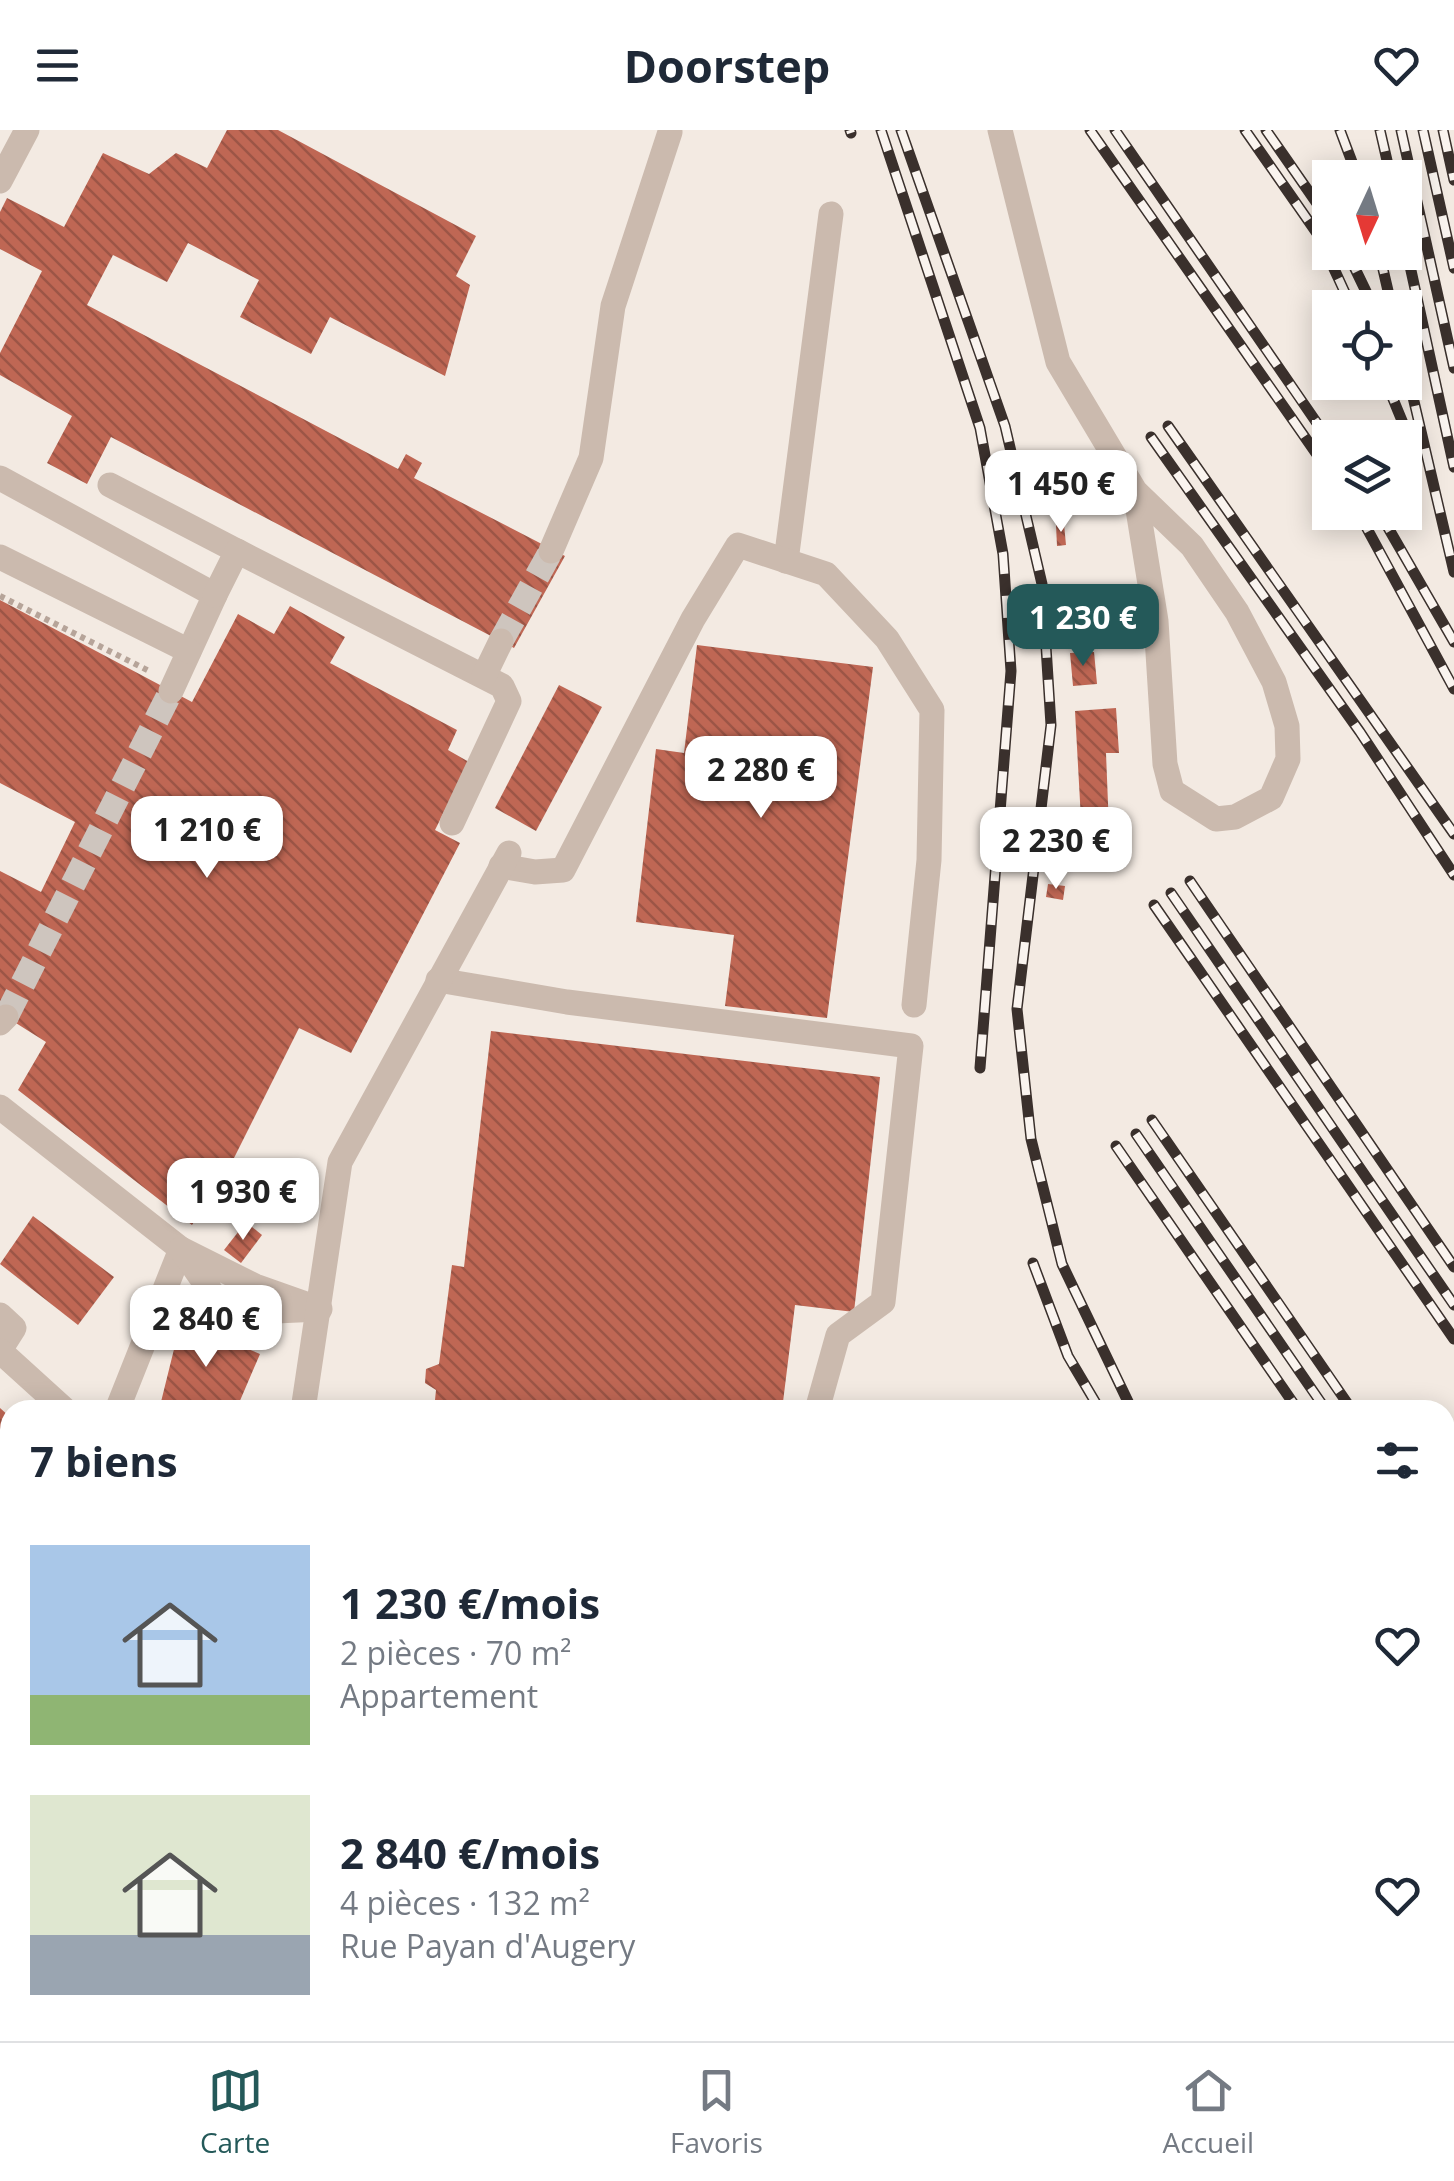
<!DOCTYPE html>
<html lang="fr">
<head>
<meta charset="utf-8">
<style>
	body { margin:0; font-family:"Open Sans",sans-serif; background:#f2f2f3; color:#1f2937; height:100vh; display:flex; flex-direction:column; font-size:38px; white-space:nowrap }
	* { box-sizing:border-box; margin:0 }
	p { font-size:32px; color:#747a83 }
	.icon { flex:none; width:55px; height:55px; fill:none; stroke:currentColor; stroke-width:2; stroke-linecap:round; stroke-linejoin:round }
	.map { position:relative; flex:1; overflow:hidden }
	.panel { position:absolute; left:0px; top:1270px; width:1455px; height:642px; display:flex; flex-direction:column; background:#fff; border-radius:30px 30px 0 0; box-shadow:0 5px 25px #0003 }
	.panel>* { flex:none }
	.needle { width:65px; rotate:184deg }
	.buttons { position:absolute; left:1312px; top:30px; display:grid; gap:20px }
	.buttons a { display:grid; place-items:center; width:110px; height:110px; border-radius:0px; background:#fff; box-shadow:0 5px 25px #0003; font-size:50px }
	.price { position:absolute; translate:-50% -85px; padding:0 22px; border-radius:20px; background:#fff; color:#222; font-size:32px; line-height:65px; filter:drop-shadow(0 2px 5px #0008) }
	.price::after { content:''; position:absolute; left:50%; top:60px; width:30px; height:22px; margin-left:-15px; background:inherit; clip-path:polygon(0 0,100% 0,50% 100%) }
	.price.active { background:#245959; color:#fff }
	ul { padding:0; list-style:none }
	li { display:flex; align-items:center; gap:30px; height:250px; padding:0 30px }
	li span { display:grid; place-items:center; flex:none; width:280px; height:200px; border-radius:0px; color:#555 }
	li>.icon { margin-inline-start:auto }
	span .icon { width:120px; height:120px; fill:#fffc; stroke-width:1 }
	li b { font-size:42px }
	h2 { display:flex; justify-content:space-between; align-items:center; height:120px; padding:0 30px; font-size:42px }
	header { display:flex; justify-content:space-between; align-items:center; height:130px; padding:0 30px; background:#fff; font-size:45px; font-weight:700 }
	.tabs { display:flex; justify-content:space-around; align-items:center; height:140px; border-top:2px solid #e0e1e3; background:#fff; font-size:28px; color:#747a83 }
	.tabs a { display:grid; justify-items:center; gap:5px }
	.tabs .active { color:#245959 }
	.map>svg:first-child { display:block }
</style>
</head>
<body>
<header><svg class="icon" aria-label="menu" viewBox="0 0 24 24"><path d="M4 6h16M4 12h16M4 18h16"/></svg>Doorstep<svg class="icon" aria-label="heart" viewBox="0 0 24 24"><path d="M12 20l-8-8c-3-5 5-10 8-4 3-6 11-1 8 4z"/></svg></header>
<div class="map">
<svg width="1454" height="1911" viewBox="0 0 1454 1911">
	<defs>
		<pattern id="building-back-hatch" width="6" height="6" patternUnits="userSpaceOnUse" patternTransform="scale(2.5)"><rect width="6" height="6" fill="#bf6754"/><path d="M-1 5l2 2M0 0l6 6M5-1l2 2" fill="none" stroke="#9c5546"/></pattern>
	</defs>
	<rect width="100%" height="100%" fill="#f3eae2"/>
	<!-- building -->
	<g fill="url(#building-back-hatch)">
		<path d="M 227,0 L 278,0 L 476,106 L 456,146 L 470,155 L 445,246 L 330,187 L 311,224 L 240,187 L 259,150 L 188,113 L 167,152 L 113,125 L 87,175 L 398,339 L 406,324 L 422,333 L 414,348 L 565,426 L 514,518 L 111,307 L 87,354 L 47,333 L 72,286 L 0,245 L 0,223 L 42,141 L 0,119 L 0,82 L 7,68 L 64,97 L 103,23 L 149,44 L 176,23 L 207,38 Z"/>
		<path d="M 1064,394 L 1066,415 L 1057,416 L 1056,395 Z"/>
		<path d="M 0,470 L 192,572 L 238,484 L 274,504 L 290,476 L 345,507 L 330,533 L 457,600 L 448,620 L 469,632 L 435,700 L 460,713 L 351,923 L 299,898 L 233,1030 L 192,1095 L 18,960 L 46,912 L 0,883 L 0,741 L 41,762 L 75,692 L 0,653 Z"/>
		<path d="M 697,515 L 873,537 L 827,888 L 725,876 L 734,805 L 636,792 L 656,619 L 684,623 Z"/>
		<path d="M 1094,522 L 1097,554 L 1073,556 L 1070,523 Z"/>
		<path d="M 559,555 L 602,577 L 536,701 L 495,678 Z"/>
		<path d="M 1116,578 L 1119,623 L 1106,623 L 1110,724 L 1083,726 L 1075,581 Z"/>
		<path d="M 1048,754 L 1065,756 L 1063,770 L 1046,767 Z"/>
		<path d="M 491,901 L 880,947 L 854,1182 L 795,1175 L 782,1280 L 434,1280 L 436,1260 L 425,1253 L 426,1239 L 439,1234 L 452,1135 L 464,1137 Z"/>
		<path d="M 33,1086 L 114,1147 L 78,1195 L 0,1134 Z"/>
		<path d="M 246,1092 L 262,1105 L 241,1133 L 224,1120 Z"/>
		<path d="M 194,1184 L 214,1190 L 216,1206 L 260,1224 L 236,1280 L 159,1280 L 180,1195 Z"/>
		<path d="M 0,1278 L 10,1287 L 10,1387 L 0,1391 Z"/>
		<path d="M 0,1562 L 10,1589 L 10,1711 L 0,1714 Z"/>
		<path d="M 10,1791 L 10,1902 L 263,1903 L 241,1911 L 0,1911 L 0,1795 Z"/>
		<path d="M 634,1902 L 696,1902 L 703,1911 L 622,1911 Z"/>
		<path d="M 1011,1902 L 1136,1902 L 1137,1908 L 1012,1911 Z"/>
		<rect x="1147" y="1902" width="76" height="9"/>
	</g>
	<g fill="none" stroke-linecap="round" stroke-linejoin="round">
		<!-- minor-tunnel -->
		<g stroke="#cec5be" stroke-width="25" stroke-dasharray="25 12" stroke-linecap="butt">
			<path d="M 501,511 L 551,421"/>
			<path d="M 6,887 L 171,561"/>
		</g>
		<!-- path -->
		<path stroke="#b6a499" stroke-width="6" stroke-dasharray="5 5" stroke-linecap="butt" d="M 0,466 L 151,542"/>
		<!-- minor -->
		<g stroke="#cbbaae" stroke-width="25">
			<path d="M 1000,0 L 1058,232 L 1135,361 L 1192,416 L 1237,482 L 1274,552 L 1287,596 L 1288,629 L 1271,668 L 1235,687 L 1216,689 L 1172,661 L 1165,634 L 1156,491 L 1135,361"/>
			<path d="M 0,51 L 27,0"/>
			<path d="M 0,348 L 215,465 L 171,561"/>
			<path d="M 110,355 L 237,421"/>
			<path d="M 551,421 L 591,328 L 613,176 L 670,2"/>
			<path d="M 0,427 L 189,521"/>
			<path d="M 786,431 L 831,84"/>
			<path d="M 215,465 L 237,421 L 502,556 L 509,571 L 452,693"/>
			<path d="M 484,546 L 501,511"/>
			<path d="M 501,736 L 535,742 L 563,740 L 693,489 L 738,415 L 826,444 L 887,509 L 932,580 L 929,730 L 914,875"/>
			<path d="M 438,850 L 567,872 L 911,916 L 883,1172 L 838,1205 L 817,1280"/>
			<path d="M 0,893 L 6,887"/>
			<path d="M 0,977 L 181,1119 L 117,1280"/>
			<path d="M 181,1119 L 255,1156 L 320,1179 L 254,1182 L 219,1173 Z"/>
			<path d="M 0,1185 L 14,1198 L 0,1220"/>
			<path d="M 0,1221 L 65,1280"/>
			<path d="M 303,1280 L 340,1032 L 509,723"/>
			<path d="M 0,1489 L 10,1501"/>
			<path d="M 0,1539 L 10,1535"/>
			<path d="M 0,1750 L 10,1746"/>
			<path d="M 843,1911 L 880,1902"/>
		</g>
		<!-- rail casing -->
		<g stroke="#3a302c" stroke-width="11">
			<g id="rail">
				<path d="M 850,0 L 851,3"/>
				<path d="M 881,0 L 980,298 L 1003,424 L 1011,541 L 980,938"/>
				<path d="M 901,0 L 1005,296 L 1042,454 L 1051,595 L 1017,879 L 1031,1009 L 1062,1134 L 1132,1280"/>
				<path d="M 1090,0 L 1330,343"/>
				<path d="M 1115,0 L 1330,312"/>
				<path d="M 1245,0 L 1319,106 L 1352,178"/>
				<path d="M 1266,0 L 1330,92"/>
				<path d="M 1340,0 L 1358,48"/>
				<path d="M 1380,0 L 1391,48"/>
				<path d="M 1401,0 L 1454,238"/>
				<path d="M 1423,0 L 1454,138"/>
				<path d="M 1443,0 L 1454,50"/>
				<path d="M 1405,113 L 1454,337"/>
				<path d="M 1347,122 L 1374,178"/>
				<path d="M 1379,122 L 1392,178"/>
				<path d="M 1405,233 L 1454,442"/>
				<path d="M 1386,252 L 1417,327"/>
				<path d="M 1168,296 L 1454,704"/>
				<path d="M 1151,307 L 1360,602 L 1454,745"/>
				<path d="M 1358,382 L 1454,559"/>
				<path d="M 1379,382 L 1454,512"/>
				<path d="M 1190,751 L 1454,1137"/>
				<path d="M 1171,763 L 1454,1175"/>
				<path d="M 1154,775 L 1454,1209"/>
				<path d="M 1152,990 L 1352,1280"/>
				<path d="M 1136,1004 L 1326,1280"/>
				<path d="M 1116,1016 L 1298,1280"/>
				<path d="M 1033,1133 L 1068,1226 L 1100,1280"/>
				<path d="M 1445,1415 L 1454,1428"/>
				<path d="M 1445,1453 L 1454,1467"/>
				<path d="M 1445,1492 L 1454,1505"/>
				<path d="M 1445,1689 L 1454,1701"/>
			</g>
		</g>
		<!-- rail -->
		<use href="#rail" stroke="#faf4ef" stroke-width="8" stroke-dasharray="22" stroke-linecap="butt"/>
	</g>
</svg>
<div class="buttons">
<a><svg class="needle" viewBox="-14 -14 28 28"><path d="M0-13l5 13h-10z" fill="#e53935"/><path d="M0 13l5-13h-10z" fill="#747a83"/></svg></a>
<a><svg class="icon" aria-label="locate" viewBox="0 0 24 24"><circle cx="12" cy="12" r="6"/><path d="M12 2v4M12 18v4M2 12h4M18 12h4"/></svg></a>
<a><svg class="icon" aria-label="layers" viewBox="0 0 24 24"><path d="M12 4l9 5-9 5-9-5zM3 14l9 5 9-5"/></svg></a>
</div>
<b class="price" style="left:1061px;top:405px">1 450 €</b>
<b class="price active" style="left:1083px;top:539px">1 230 €</b>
<b class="price" style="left:761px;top:691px">2 280 €</b>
<b class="price" style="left:207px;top:751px">1 210 €</b>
<b class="price" style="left:1056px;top:762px">2 230 €</b>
<b class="price" style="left:243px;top:1113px">1 930 €</b>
<b class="price" style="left:206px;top:1240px">2 840 €</b>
<section class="panel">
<h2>7 biens<svg class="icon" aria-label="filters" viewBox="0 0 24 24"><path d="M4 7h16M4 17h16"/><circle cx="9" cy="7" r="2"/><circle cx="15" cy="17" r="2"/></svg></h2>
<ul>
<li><span style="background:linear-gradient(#a9c7e8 75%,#8fb573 0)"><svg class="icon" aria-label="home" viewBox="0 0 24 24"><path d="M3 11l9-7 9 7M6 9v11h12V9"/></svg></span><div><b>1 230 €/mois</b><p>2 pièces · 70 m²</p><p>Appartement</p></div><svg class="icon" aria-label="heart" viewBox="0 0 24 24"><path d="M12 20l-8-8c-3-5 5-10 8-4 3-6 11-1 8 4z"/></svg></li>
<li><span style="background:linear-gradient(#dfe7d0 70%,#9aa5b1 0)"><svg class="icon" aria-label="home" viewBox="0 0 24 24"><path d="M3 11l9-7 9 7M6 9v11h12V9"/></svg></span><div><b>2 840 €/mois</b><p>4 pièces · 132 m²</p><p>Rue Payan d'Augery</p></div><svg class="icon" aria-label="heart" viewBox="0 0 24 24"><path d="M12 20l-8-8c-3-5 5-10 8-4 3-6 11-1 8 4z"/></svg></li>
</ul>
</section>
</div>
<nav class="tabs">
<a class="active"><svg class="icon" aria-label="map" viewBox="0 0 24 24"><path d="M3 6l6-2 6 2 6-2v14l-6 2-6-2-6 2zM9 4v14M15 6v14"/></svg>Carte</a>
<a><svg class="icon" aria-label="saved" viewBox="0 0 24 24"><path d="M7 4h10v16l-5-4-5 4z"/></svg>Favoris</a>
<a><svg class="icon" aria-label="home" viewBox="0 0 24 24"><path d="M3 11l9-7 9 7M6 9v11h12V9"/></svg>Accueil</a>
</nav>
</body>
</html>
